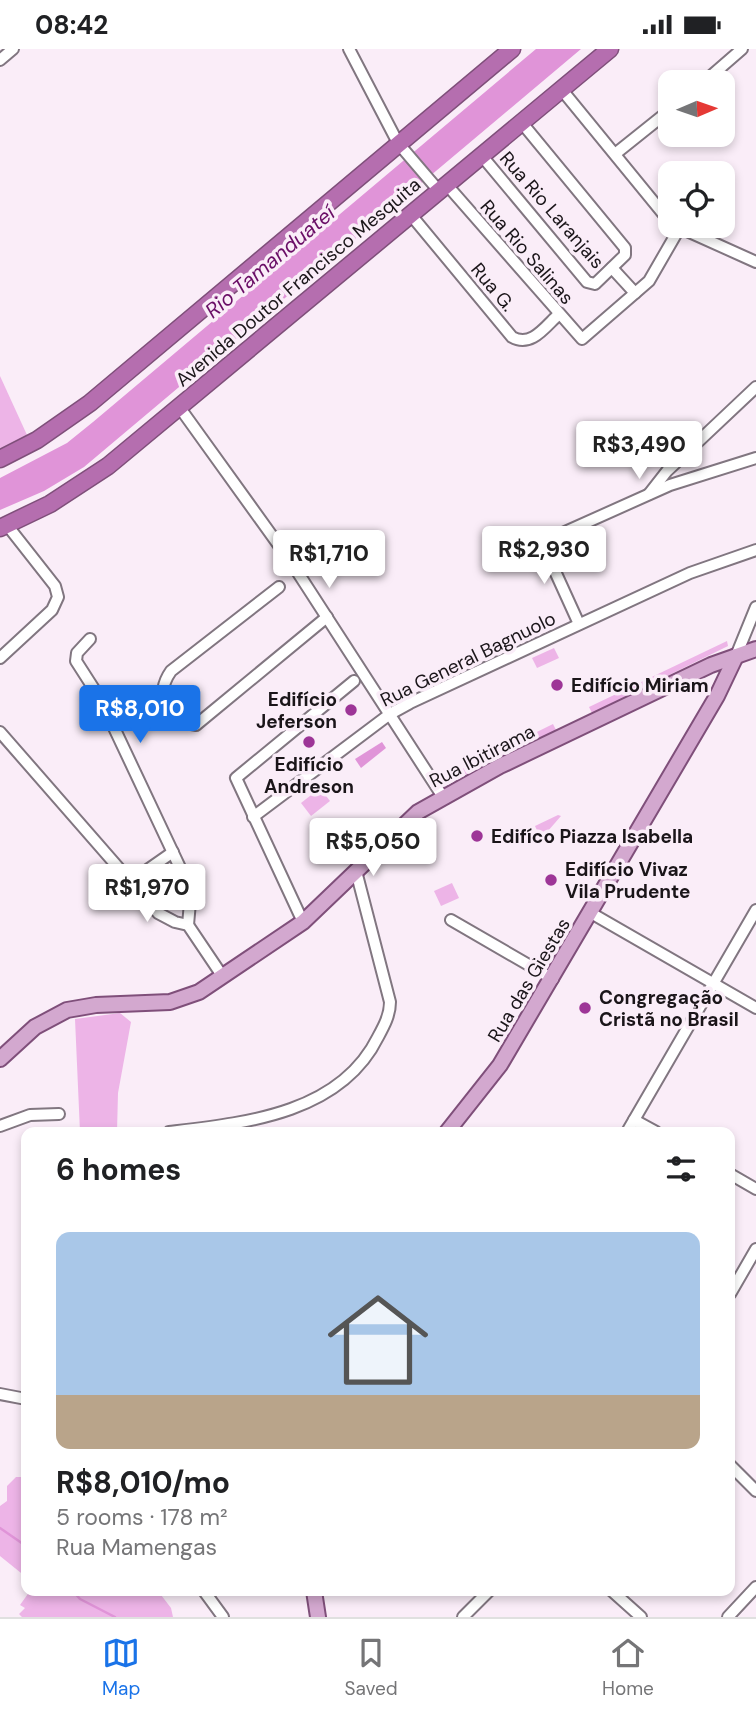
<!DOCTYPE html>
<html lang="en">
<head>
<meta charset="utf-8">
<style>
	body { margin:0; font-family:"DM Sans",sans-serif; background:#f2f2f2; color:#202124; height:100vh; display:flex; flex-direction:column; font-size:26px; white-space:nowrap }
	* { box-sizing:border-box; margin:0 }
	p { font-size:23px; color:#757577 }
	.icon { flex:none; width:38px; height:38px; fill:none; stroke:currentColor; stroke-width:2; stroke-linecap:round; stroke-linejoin:round }
	.map { position:relative; flex:1; overflow:hidden }
	.drawer { position:absolute; left:21px; top:1078px; width:714px; height:469px; display:flex; flex-direction:column; background:#fff; border-radius:14px; box-shadow:0 4px 10px #0003 }
	.drawer>* { flex:none }
	.needle { width:46px; rotate:88deg }
	.tools { position:absolute; left:658px; top:21px; display:grid; gap:14px }
	.tools a { display:grid; place-items:center; width:77px; height:77px; border-radius:14px; background:#fff; box-shadow:0 4px 10px #0003; font-size:35px }
	.price { position:absolute; translate:-50% -60px; padding:0 16px; border-radius:7px; background:#fff; color:#222; font-size:23px; line-height:46px; filter:drop-shadow(0 2px 4px #0008) }
	.price::after { content:''; position:absolute; left:50%; top:42px; width:21px; height:16px; margin-left:-10px; background:inherit; clip-path:polygon(0 0,100% 0,50% 100%) }
	.price.current { background:#1a73e8; color:#fff }
	ul { padding:0; list-style:none }
	li { display:grid; align-content:center; gap:14px; height:371px; padding:0 35px }
	li+li { border-top:2px solid #e0e0e0 }
	li span { display:grid; place-items:center; height:217px; border-radius:14px; color:#555 }
	li>.icon { margin-inline-start:auto }
	span .icon { width:126px; height:126px; fill:#fffc; stroke-width:1 }
	li b { font-size:30px }
	h2 { display:flex; justify-content:space-between; align-items:center; height:84px; padding:0 35px; font-size:30px }
	.status { display:flex; justify-content:space-between; align-items:center; height:49px; padding:0 35px; background:#fff; direction:ltr }
	.status svg { height:19px; fill:currentColor }
	.dock { display:flex; justify-content:space-around; align-items:center; height:98px; border-top:2px solid #e0e0e0; background:#fff; font-size:19px; color:#757577 }
	.dock a { display:grid; justify-items:center; gap:4px }
	.dock .current { color:#1a73e8 }
	.map>svg:first-child { display:block }
</style>
</head>
<body>
<div class="status"><b>08:42</b><svg viewBox="0 0 49 12"><path d="M0 12V9h3v3zM5 12V6h3v6zM10 12V3h3v9zM15 12V0h3v12zM26 1h20v11H26zM47 4h2v5h-2z"/></svg></div>
<div class="map">
<svg width="756" height="1568" viewBox="0 0 756 1568">
	<rect width="100%" height="100%" fill="#faedf8"/>
	<!-- green -->
	<g fill="#edb4e7">
		<path d="M 0,327 L 27,386 L 0,401 Z"/>
		<path d="M 727,592 L 728,597 L 592,664 L 589,658 Z"/>
		<path d="M 554,599 L 559,609 L 537,619 L 532,609 Z"/>
		<path d="M 553,675 L 556,681 L 448,734 L 444,729 Z"/>
		<path d="M 320,739 L 330,752 L 311,767 L 301,754 Z"/>
		<path d="M 558,766 L 561,767 L 541,790 L 535,777 Z"/>
		<path d="M 165,826 L 171,828 L 182,856 L 178,861 L 171,860 L 153,836 L 157,829 Z"/>
		<path d="M 452,834 L 459,849 L 441,857 L 434,842 Z"/>
		<path d="M 120,964 L 131,973 L 118,1044 L 117,1083 L 80,1083 L 75,970 Z"/>
		<path d="M 16,1428 L 26,1428 L 26,1528 L 0,1507 L 0,1457 L 7,1452 L 7,1437 Z"/>
		<path d="M 30,1542 L 158,1542 L 171,1559 L 173,1568 L 22,1568 L 19,1565 L 25,1559 L 20,1556 Z"/>
	</g>
	<!-- water -->
	<g fill="#e094d8">
		<path d="M 536,0 L 581,0 L 84,418 L 44,442 L 0,461 L 0,429 L 67,394 L 93,373 Z"/>
		<path d="M 382,693 L 386,699 L 361,719 L 355,710 Z"/>
	</g>
	<g fill="none" stroke-linecap="round" stroke-linejoin="round">
		<!-- stream -->
		<g stroke="#e094d8" stroke-width="2.5">
			<path d="M 0,1479 L 26,1497"/>
			<path d="M 73,1542 L 80,1550 L 115,1568"/>
		</g>
		<!-- minor casing -->
		<g stroke="#817680" stroke-width="14">
			<g id="minor">
				<path d="M 349,0 L 398,94 L 439,142"/>
				<path d="M 0,11 L 13,0"/>
				<path d="M 704,33 L 742,0"/>
				<path d="M 562,41 L 670,173"/>
				<path d="M 615,105 L 670,61"/>
				<path d="M 482,107 L 587,233 L 595,235 L 625,206 L 625,199 L 522,74"/>
				<path d="M 447,136 L 582,290 L 649,232 L 679,180"/>
				<path d="M 411,166 L 512,288 C 531,299 545,278 558,266"/>
				<path d="M 676,177 L 756,213"/>
				<path d="M 612,219 L 635,244"/>
				<path d="M 180,359 L 293,516 L 443,748"/>
				<path d="M 649,445 L 667,422 L 756,338"/>
				<path d="M 279,538 L 171,622 C 154,646 165,672 196,676 L 327,568"/>
				<path d="M 579,575 L 544,498 L 545,492 L 670,436 L 756,409"/>
				<path d="M 90,590 L 77,604 L 76,612 L 101,651 L 191,842 L 188,876"/>
				<path d="M 736,607 L 756,558"/>
				<path d="M 0,609 L 52,561 L 58,548 L 55,537 L 7,476"/>
				<path d="M 0,683 L 158,864 L 175,873 L 188,876 L 223,928"/>
				<path d="M 253,768 L 390,665 L 410,654 L 690,524 L 756,501"/>
				<path d="M 130,833 L 173,803"/>
				<path d="M 591,864 L 756,959"/>
				<path d="M 451,871 L 553,930"/>
				<path d="M 303,873 L 236,729 L 354,632"/>
				<path d="M 634,1071 L 656,1083"/>
				<path d="M 0,1077 L 30,1066 L 59,1065"/>
				<path d="M 169,1083 C 245,1074 340,1065 378,988 C 384,977 390,966 390,953 L 356,822"/>
				<path d="M 627,1083 L 756,861"/>
				<path d="M 730,1125 L 756,1140"/>
				<path d="M 730,1245 L 756,1200"/>
				<path d="M 0,1345 L 26,1350"/>
				<path d="M 730,1416 L 756,1442"/>
				<path d="M 204,1542 L 223,1568"/>
				<path d="M 612,1542 L 641,1568"/>
				<path d="M 463,1568 L 489,1542"/>
				<path d="M 728,1568 L 756,1538"/>
			</g>
		</g>
		<!-- major casing -->
		<g stroke="#7f4f7a" stroke-width="18">
			<g id="major">
				<path d="M 0,1010 L 35,978 L 67,961 L 96,956 L 170,953 L 199,943 L 303,873 L 418,763 L 500,717 L 711,616 L 756,600"/>
				<path d="M 447,1083 L 500,1016 L 717,647 L 736,607"/>
				<path d="M 314,1542 L 318,1568"/>
			</g>
		</g>
		<!-- highway casing -->
		<g stroke="#7f4f7a" stroke-width="19">
			<g id="highway">
				<path d="M 0,410 L 37,391 L 90,354 L 512,0"/>
				<path d="M 0,479 L 50,455 L 108,417 L 610,0"/>
			</g>
		</g>
		<!-- minor -->
		<use href="#minor" stroke="#fff" stroke-width="10"/>
		<!-- major -->
		<use href="#major" stroke="#d3a8cf" stroke-width="14"/>
		<!-- highway -->
		<use href="#highway" stroke="#b56eaf" stroke-width="16"/>
	</g>
	<!-- markers -->
	<g fill="#9d3597" stroke="#faedf8" stroke-width="2.5">
		<circle cx="557" cy="636" r="7"/>
		<circle cx="351" cy="661" r="7"/>
		<circle cx="309" cy="693" r="7"/>
		<circle cx="477" cy="787" r="7"/>
		<circle cx="551" cy="831" r="7"/>
		<circle cx="585" cy="959" r="7"/>
	</g>
	<g text-anchor="middle" dominant-baseline="central" stroke-width="7" stroke-linejoin="round" paint-order="stroke">
		<!-- street labels -->
		<g font-size="19" fill="#1a1519" stroke="#faedf8">
			<text transform="translate(552 161) rotate(49)">Rua Rio Laranjais</text>
			<text transform="translate(527 203) rotate(49)">Rua Rio Salinas</text>
			<text transform="translate(298 233) rotate(-40)">Avenida Doutor Francisco Mesquita</text>
			<text transform="translate(493 238) rotate(50)">Rua G.</text>
			<text transform="translate(468 610) rotate(-26)">Rua General Bagnuolo</text>
			<text transform="translate(482 707) rotate(-27)">Rua Ibitirama</text>
			<text transform="translate(529 931) rotate(-59)">Rua das Giestas</text>
		</g>
		<!-- poi labels -->
		<g font-size="19" font-weight="bold" fill="#1a1519" stroke="#faedf8" text-anchor="start">
			<text x="571" y="636">Edifício Miriam</text>
			<text x="337" y="650" text-anchor="end">Edifício<tspan x="337" dy="22">Jeferson</tspan></text>
			<text x="309" y="715" text-anchor="middle">Edifício<tspan x="309" dy="22">Andreson</tspan></text>
			<text x="491" y="787">Edifíco Piazza Isabella</text>
			<text x="565" y="820">Edifício Vivaz<tspan x="565" dy="22">Vila Prudente</tspan></text>
			<text x="599" y="948">Congregação<tspan x="599" dy="22">Cristã no Brasil</tspan></text>
		</g>
		<!-- water labels -->
		<g font-size="21" font-style="italic" fill="#6a0e66" stroke="#faedf8">
			<text transform="translate(270 213) rotate(-40)">Rio Tamanduateí</text>
		</g>
	</g>
</svg>
<div class="tools">
<a><svg class="needle" viewBox="-14 -14 28 28"><path d="M0-13l5 13h-10z" fill="#e53935"/><path d="M0 13l5-13h-10z" fill="#757577"/></svg></a>
<a><svg class="icon" aria-label="locate" viewBox="0 0 24 24"><circle cx="12" cy="12" r="6"/><path d="M12 2v4M12 18v4M2 12h4M18 12h4"/></svg></a>
</div>
<b class="price" style="left:639px;top:432px">R$3,490</b>
<b class="price" style="left:544px;top:537px">R$2,930</b>
<b class="price" style="left:329px;top:541px">R$1,710</b>
<b class="price current" style="left:140px;top:696px">R$8,010</b>
<b class="price" style="left:373px;top:829px">R$5,050</b>
<b class="price" style="left:147px;top:875px">R$1,970</b>
<section class="drawer">
<h2>6 homes<svg class="icon" aria-label="filters" viewBox="0 0 24 24"><path d="M4 7h16M4 17h16"/><circle cx="9" cy="7" r="2"/><circle cx="15" cy="17" r="2"/></svg></h2>
<ul>
<li><span style="background:linear-gradient(#a9c7e8 75%,#b9a48a 0)"><svg class="icon" aria-label="home" viewBox="0 0 24 24"><path d="M3 11l9-7 9 7M6 9v11h12V9"/></svg></span><div><b>R$8,010/mo</b><p>5 rooms · 178 m²</p><p>Rua Mamengas</p></div></li>
</ul>
</section>
</div>
<nav class="dock">
<a class="current"><svg class="icon" aria-label="map" viewBox="0 0 24 24"><path d="M3 6l6-2 6 2 6-2v14l-6 2-6-2-6 2zM9 4v14M15 6v14"/></svg>Map</a>
<a><svg class="icon" aria-label="saved" viewBox="0 0 24 24"><path d="M7 4h10v16l-5-4-5 4z"/></svg>Saved</a>
<a><svg class="icon" aria-label="home" viewBox="0 0 24 24"><path d="M3 11l9-7 9 7M6 9v11h12V9"/></svg>Home</a>
</nav>
</body>
</html>
